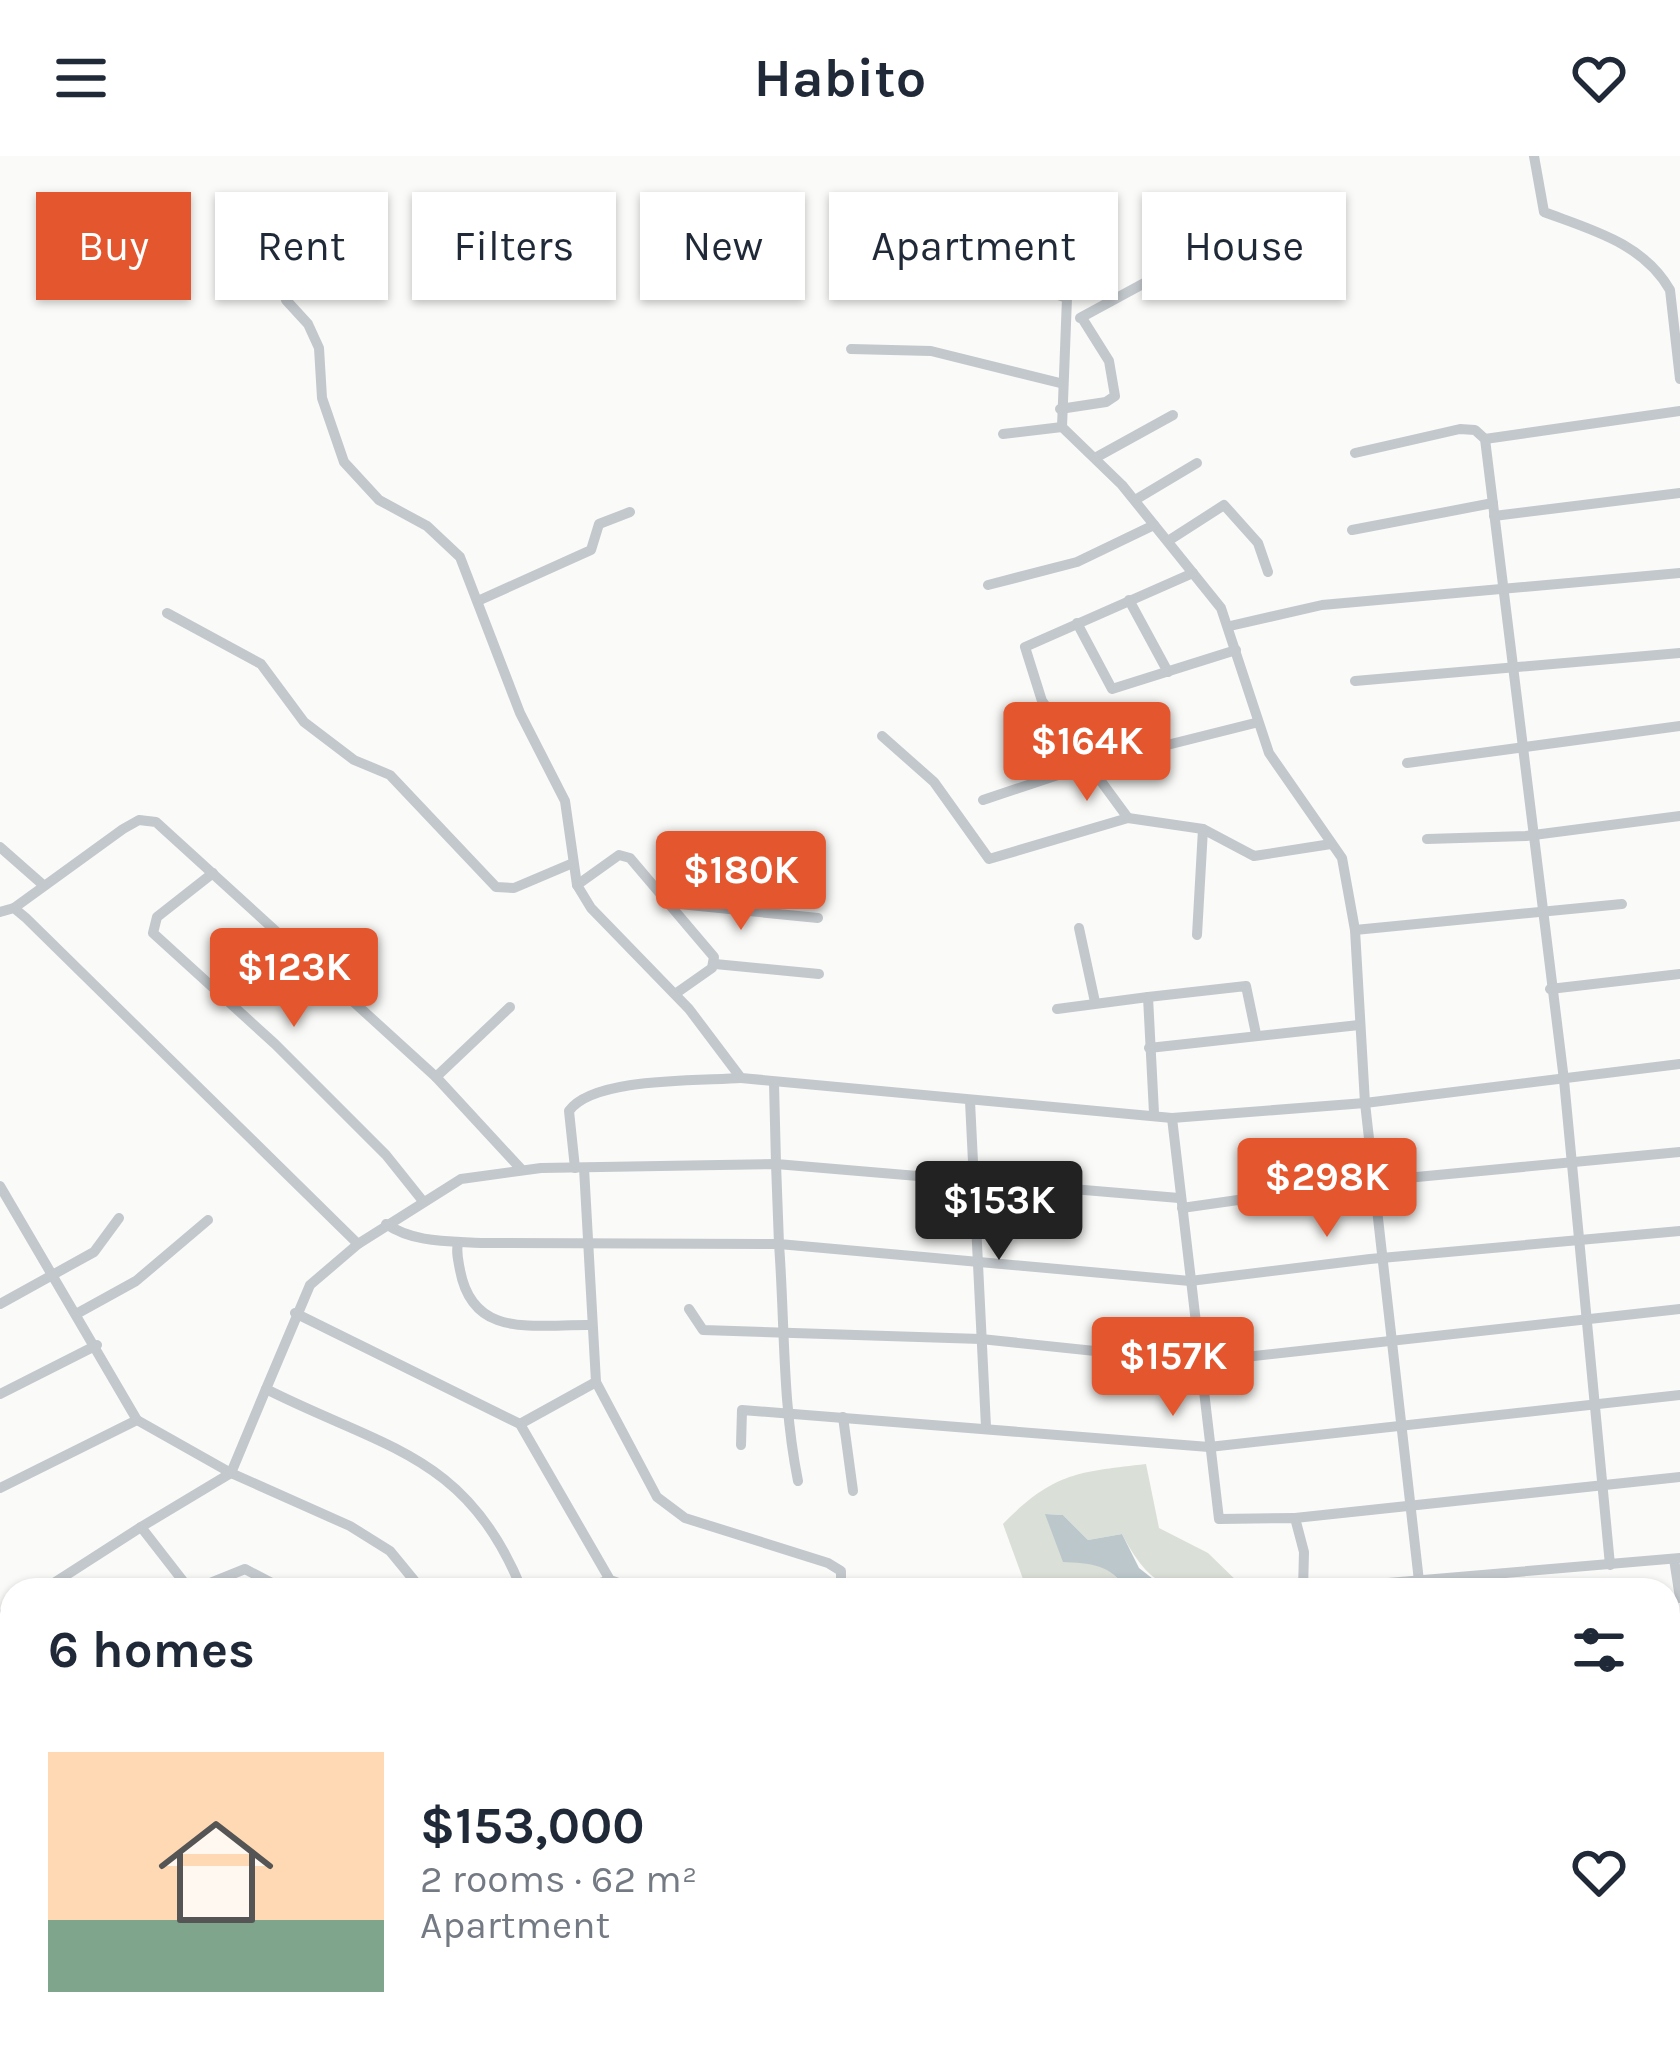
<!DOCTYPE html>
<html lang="en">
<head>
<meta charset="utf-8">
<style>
	body { margin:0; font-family:Karla,sans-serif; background:#f6f6f7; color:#1f2937; height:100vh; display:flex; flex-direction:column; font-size:45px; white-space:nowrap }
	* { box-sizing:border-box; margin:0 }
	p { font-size:39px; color:#747a83 }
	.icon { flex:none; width:66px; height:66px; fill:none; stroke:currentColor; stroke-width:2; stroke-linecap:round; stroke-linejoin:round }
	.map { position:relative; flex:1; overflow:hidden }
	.side { position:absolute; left:0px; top:1422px; width:1680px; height:471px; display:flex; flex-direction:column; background:#fff; border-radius:36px 36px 0 0; box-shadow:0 3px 9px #0004 }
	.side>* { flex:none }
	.top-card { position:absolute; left:36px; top:36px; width:1608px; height:108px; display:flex; gap:24px }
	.price { position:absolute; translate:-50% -102px; padding:0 27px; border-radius:12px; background:#e4572e; color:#fff; font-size:39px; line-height:78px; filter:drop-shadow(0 3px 6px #0008) }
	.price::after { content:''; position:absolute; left:50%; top:72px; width:36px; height:27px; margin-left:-18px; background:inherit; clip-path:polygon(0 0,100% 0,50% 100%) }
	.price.on { background:#222; color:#fff }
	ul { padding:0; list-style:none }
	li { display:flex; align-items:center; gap:36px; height:300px; padding:0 48px }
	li+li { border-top:3px solid #e0e1e3 }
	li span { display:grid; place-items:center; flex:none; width:336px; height:240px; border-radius:0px; color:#555 }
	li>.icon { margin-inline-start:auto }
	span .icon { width:144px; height:144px; fill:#fffc; stroke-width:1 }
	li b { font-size:51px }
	h2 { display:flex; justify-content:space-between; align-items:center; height:144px; padding:0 48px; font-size:51px }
	.pill { padding:0 42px; border-radius:0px; background:#fff; box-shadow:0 3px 9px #0004; font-size:42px; line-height:108px }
	.pill.on { background:#e4572e; color:#fff }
	header { display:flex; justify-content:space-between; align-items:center; height:156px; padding:0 48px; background:#fff; font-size:54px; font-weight:700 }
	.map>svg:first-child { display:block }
</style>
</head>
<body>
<header><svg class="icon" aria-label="menu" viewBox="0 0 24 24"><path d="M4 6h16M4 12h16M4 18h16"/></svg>Habito<svg class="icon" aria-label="heart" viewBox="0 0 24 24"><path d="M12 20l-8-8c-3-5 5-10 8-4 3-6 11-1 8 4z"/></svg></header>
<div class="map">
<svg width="1680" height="1891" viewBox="0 0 1680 1891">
	<rect width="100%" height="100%" fill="#fafaf8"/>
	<!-- green -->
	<g fill="#dadfd7">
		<path d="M 1146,1308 L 1159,1372 L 1208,1397 L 1246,1434 C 1178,1434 1156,1443 1122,1378 L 1088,1384 L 1063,1359 L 1046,1358 C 1065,1411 1108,1396 1125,1434 L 1027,1434 L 1003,1368 C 1053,1317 1077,1316 1146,1308 Z"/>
		<path d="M 709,1881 L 893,1881 L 897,1891 L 708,1891 Z"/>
	</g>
	<!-- water -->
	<path fill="#bbc7cb" d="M 1045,1358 L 1063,1359 L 1088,1384 L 1122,1378 L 1139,1412 L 1167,1434 L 1125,1434 C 1113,1408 1089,1407 1063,1406 Z"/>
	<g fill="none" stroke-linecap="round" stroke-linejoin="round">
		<!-- minor -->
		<g stroke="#c3c8cc" stroke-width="10">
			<path d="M 1534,0 L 1544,56 C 1592,74 1643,87 1670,134 L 1680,223"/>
			<path d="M 910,45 L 946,90 L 1006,121 L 1067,142 L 1062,271 L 1122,329 L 1221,452 L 1269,597 L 1342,702 L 1355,774 L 1622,748"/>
			<path d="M 275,107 L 286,144 L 308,168 L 319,192 L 322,242 L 344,306 L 379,344 L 427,370 L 460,401 L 520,557 L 565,645 L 577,729 L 591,752 L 689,853 L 741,922 L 1172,962 L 1365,947 L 1680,908"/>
			<path d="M 1080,162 L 1185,105"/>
			<path d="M 851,193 L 931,195 L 1060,227"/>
			<path d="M 1060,253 L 1106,246 L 1115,240 L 1109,205 L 1082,162"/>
			<path d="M 1003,278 L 1062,271"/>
			<path d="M 1485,283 L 1680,255"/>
			<path d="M 1355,297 L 1460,273 L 1475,274 L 1485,283 L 1564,924 L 1610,1409"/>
			<path d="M 1095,302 L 1173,259"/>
			<path d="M 1135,344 L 1197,307"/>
			<path d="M 1494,360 L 1680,337"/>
			<path d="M 1352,374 L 1493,347"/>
			<path d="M 1168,385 L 1224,349 L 1258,387 L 1268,416"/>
			<path d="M 988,429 L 1077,406 L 1154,369"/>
			<path d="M 480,444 L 591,394 L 599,368 L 630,356"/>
			<path d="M 1129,444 L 1168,516"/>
			<path d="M 167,457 L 261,508 L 304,566 L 354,604 L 390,619 L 496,731 L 514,732 L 573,707"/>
			<path d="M 1077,467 L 1112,533 L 1236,494"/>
			<path d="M 1230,470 L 1322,449 L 1680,417"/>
			<path d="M 1355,525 L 1680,497"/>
			<path d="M 882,580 L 934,626 L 989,703 L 1128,662 L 1203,673 L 1254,700 L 1331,688"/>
			<path d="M 1407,607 L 1680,570"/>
			<path d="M 983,644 L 1091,608 L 1255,567"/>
			<path d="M 1128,662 L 1042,545 L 1025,491 L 1193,417"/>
			<path d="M 1427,683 L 1526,680 L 1680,660"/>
			<path d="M 0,691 L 42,728"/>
			<path d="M 213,717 L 157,761 L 153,777 L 275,888 L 386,999 L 422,1044"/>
			<path d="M 577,729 L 619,699 L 630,702 L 714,801 L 712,812 L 675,838"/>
			<path d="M 669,747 L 818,762"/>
			<path d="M 14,752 L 123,673 L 139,664 L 156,666 L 436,921"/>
			<path d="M 0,756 L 14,752 L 26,762 L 358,1088"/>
			<path d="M 1079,772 L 1095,846"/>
			<path d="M 1355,774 L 1365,947 L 1420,1434"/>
			<path d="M 1197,779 L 1203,673"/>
			<path d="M 715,808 L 819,818"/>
			<path d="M 1550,833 L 1680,818"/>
			<path d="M 1148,841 L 1246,830 L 1256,878"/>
			<path d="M 510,851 L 436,921 L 521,1013"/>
			<path d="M 1057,853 L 1148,841 L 1154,957"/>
			<path d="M 1149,892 L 1359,869"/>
			<path d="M 774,927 L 776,1008 L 1179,1042"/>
			<path d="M 970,945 L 986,1271"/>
			<path d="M 1172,962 L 1219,1363 L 1295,1362 L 1304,1396 L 1303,1434"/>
			<path d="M 575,1012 L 569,955 C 593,921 699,925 741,922"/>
			<path d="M 584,1012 L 596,1226 L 657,1341 L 685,1362 L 828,1407 L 841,1415 L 841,1434"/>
			<path d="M 0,1030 L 137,1264 L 231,1317 L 350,1370 L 390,1395 L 422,1434"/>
			<path d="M 1182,1052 L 1364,1026 L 1680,996"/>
			<path d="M 386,1068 C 414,1087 449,1085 481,1087 L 779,1088 C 785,1168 782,1246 798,1325"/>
			<path d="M 458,1086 C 456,1097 458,1103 460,1114 C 473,1184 534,1168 592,1169"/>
			<path d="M 0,1148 L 94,1096 L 119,1062"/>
			<path d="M 689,1153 L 703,1174 L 981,1183 L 1200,1206 L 1680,1153"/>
			<path d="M 78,1157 L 136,1125 L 208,1064"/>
			<path d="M 295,1157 L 520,1268 L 610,1424 L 638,1434"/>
			<path d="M 0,1238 L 97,1189"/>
			<path d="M 843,1261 L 853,1335"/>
			<path d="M 520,1268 L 596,1226"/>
			<path d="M 741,1289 L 742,1254 L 1209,1291 L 1680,1239"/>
			<path d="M 0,1332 L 137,1264"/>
			<path d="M 1295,1362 L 1680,1321"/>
			<path d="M 1674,1403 L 1680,1442"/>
			<path d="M 43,1434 L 141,1371"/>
			<path d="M 190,1434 L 141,1371 L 231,1317 L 266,1233"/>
			<path d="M 193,1434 L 245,1413 L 285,1434"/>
			<path d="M 522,1434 C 467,1298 385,1293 266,1233 L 310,1129 L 358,1088 L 461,1023 L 541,1012 L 776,1008 L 779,1088 L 1190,1125 L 1370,1103 L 1680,1075"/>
			<path d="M 577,1434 L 610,1424"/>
			<path d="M 1306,1434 L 1680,1402"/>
			<path d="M 0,1459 L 12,1455"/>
			<path d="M 0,1549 L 12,1542"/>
			<path d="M 1668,1564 L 1680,1562"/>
			<path d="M 1668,1648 L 1680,1646"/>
			<path d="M 6,1702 L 12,1706"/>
			<path d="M 1668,1730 L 1680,1728"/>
			<path d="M 1668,1820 L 1680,1818"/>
			<path d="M 0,1834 L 12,1840"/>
			<path d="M 85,1881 L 103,1891"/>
			<path d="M 410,1881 L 416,1891"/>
			<path d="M 1547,1881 L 1552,1891"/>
			<path d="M 135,1891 L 148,1881"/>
			<path d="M 269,1891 L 301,1884 L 310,1891"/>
			<path d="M 485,1891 L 501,1881"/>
			<path d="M 625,1891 L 643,1881"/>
			<path d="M 1030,1891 L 1031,1881"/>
			<path d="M 1142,1891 L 1175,1881"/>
		</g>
	</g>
</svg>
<b class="price" style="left:1087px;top:648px">$164K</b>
<b class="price" style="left:741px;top:777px">$180K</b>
<b class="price" style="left:294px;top:874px">$123K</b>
<b class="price" style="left:1327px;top:1084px">$298K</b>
<b class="price on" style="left:999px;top:1107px">$153K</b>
<b class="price" style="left:1173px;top:1263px">$157K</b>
<div class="top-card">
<a class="pill on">Buy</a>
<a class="pill">Rent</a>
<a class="pill">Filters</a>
<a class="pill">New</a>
<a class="pill">Apartment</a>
<a class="pill">House</a>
</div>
<section class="side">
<h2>6 homes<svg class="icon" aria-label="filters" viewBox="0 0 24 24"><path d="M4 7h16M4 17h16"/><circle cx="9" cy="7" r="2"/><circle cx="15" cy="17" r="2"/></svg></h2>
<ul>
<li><span style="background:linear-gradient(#ffd9b3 70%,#7fa58c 0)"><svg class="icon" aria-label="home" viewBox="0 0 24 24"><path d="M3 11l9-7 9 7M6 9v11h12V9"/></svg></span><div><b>$153,000</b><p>2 rooms · 62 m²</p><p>Apartment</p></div><svg class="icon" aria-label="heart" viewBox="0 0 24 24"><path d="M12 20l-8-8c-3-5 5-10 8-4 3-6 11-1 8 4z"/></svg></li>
</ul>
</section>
</div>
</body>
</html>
